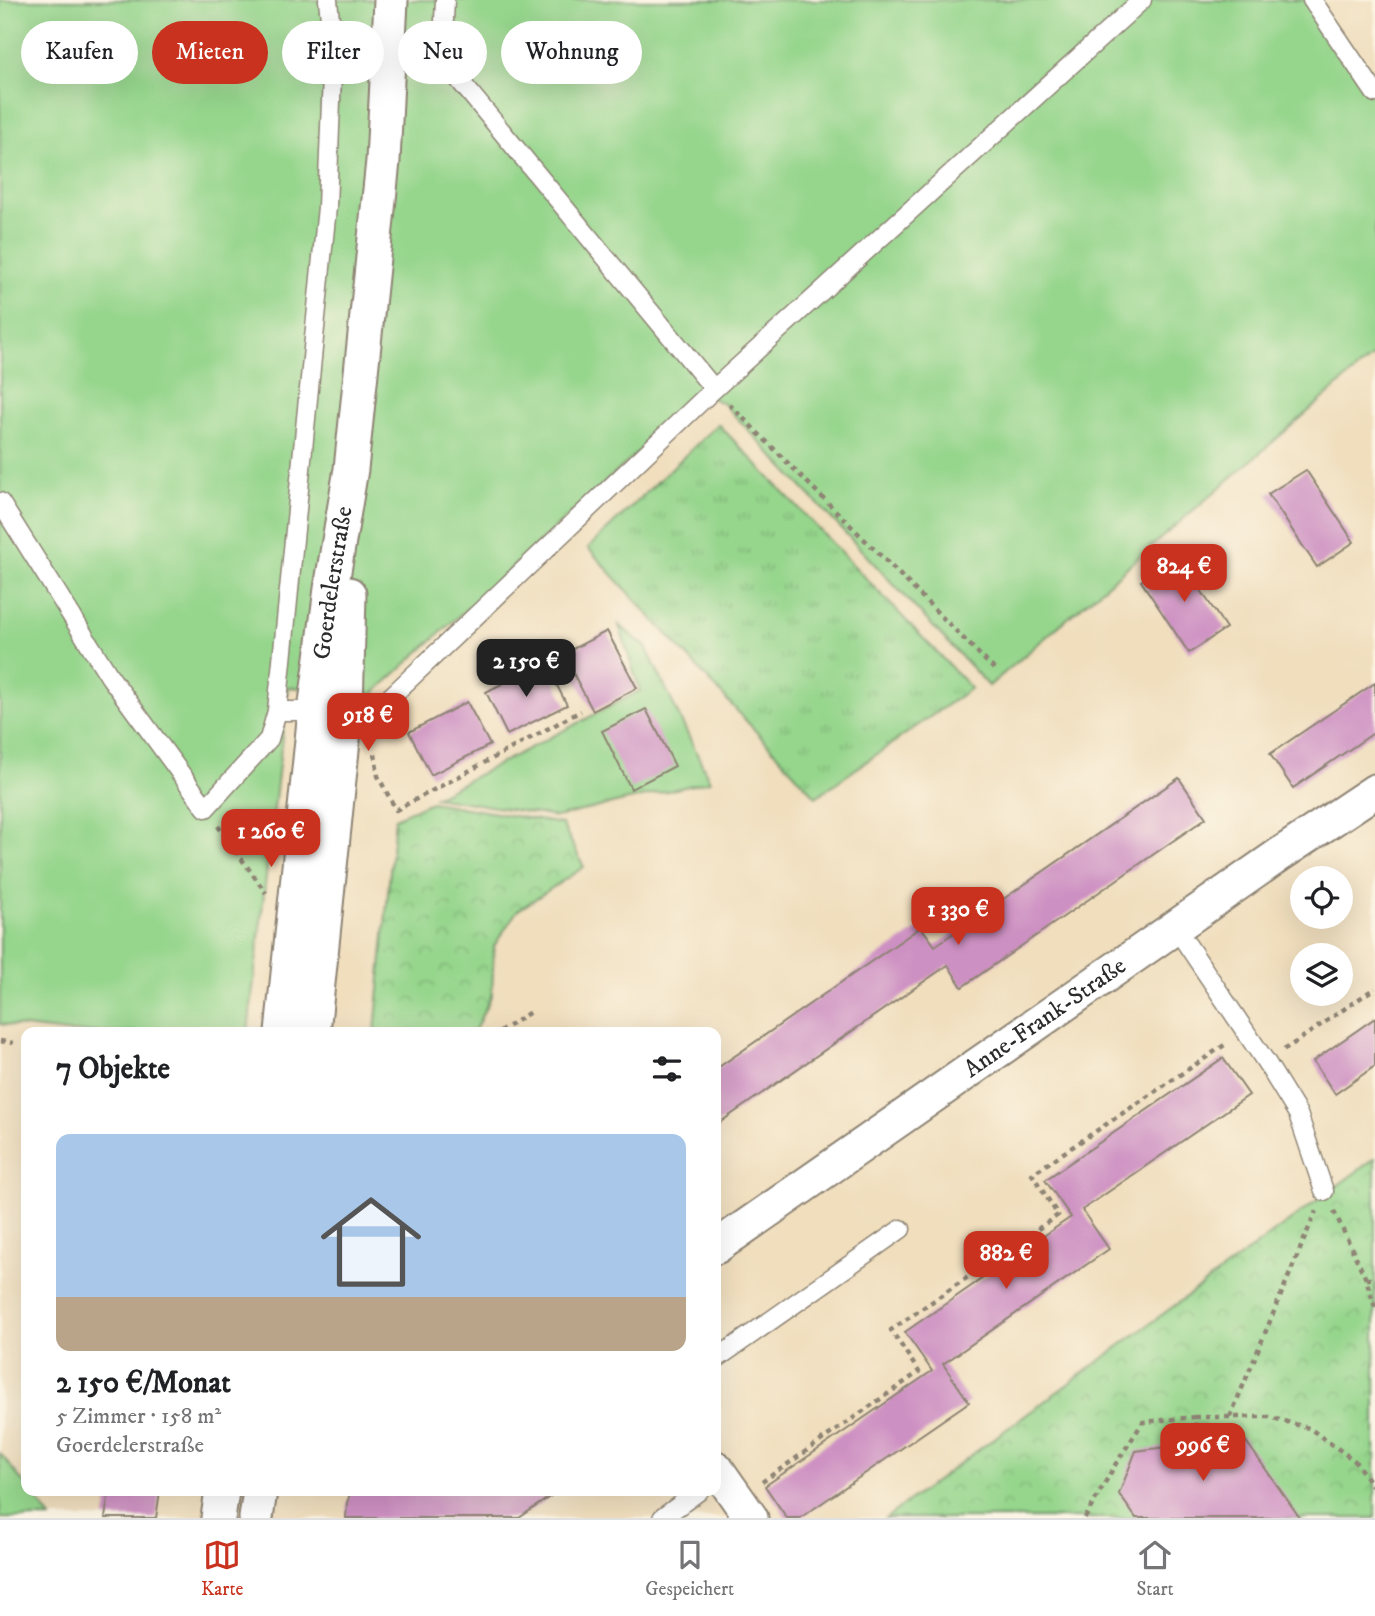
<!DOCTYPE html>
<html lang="de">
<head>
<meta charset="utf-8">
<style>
	body { margin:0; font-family:"IM FELL DW Pica",serif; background:#f2f2f2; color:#202124; height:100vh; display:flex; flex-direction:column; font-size:26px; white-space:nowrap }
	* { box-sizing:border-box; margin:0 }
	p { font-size:23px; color:#757577 }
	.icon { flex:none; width:38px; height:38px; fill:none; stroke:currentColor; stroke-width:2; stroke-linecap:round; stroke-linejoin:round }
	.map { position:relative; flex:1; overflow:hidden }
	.sheet { position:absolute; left:21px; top:1027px; width:700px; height:469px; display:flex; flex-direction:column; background:#fff; border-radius:14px; box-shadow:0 7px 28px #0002 }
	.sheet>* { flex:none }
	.banner { position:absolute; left:21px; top:21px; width:700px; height:63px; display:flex; gap:14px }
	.fabs { position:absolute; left:1290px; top:866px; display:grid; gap:14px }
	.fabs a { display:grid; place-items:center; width:63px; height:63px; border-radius:50%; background:#fff; box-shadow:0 7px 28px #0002; font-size:35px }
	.price { position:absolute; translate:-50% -60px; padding:0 16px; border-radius:14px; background:#c8321e; color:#fff; font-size:23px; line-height:46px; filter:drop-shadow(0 2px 4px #0008) }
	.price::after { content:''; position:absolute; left:50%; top:42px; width:21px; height:16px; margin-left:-10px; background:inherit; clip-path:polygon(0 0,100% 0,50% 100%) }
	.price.on { background:#222; color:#fff }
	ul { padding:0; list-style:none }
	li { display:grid; align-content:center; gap:14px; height:371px; padding:0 35px }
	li+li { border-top:2px solid #e0e0e0 }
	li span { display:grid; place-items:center; height:217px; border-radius:14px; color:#555 }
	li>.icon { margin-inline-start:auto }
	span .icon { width:126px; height:126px; fill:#fffc; stroke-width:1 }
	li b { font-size:30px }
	h2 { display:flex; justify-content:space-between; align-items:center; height:84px; padding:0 35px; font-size:30px }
	.chip { padding:0 24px; border-radius:32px; background:#fff; box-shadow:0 7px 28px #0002; font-size:24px; line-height:63px }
	.chip.on { background:#c8321e; color:#fff }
	.menu { display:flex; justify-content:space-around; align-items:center; height:98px; border-top:2px solid #e0e0e0; background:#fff; font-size:19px; color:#757577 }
	.menu a { display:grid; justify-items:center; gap:4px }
	.menu .on { color:#c8321e }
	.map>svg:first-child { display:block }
</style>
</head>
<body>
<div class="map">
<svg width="1375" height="1518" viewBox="0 0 1375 1518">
	<defs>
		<pattern id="grass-tufts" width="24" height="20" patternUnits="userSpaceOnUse" patternTransform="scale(1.75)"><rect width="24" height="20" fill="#95d58c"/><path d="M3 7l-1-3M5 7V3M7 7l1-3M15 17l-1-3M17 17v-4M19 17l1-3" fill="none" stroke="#81b779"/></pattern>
		<pattern id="park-crowns" width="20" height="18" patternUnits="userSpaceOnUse" patternTransform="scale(1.75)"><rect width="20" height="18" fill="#95d58c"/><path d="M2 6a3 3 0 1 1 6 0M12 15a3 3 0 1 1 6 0" fill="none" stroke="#81b779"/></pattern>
	</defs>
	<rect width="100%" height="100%" fill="#fcf5e5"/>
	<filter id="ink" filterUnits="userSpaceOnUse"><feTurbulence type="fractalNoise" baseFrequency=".0143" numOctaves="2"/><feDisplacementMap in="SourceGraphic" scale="14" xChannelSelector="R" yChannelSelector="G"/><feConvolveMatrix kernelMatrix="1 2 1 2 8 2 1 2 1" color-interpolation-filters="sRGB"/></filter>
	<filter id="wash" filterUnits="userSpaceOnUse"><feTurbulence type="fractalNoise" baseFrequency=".00686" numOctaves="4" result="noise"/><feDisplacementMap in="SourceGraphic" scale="28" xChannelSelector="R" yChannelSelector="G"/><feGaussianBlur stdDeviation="1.57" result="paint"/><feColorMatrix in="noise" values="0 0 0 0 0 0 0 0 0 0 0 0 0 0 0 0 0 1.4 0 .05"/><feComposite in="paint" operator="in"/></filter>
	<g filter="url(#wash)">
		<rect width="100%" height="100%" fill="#f0debd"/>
		<!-- grass -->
		<path fill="url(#grass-tufts)" stroke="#60805c" stroke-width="2" d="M 718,424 L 971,688 L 816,797 L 588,548 Z"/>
		<!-- park -->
		<g fill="url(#park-crowns)" stroke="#60805c" stroke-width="2">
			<path d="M 431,802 L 562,824 L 584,867 L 517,911 L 494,946 L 492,994 L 475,1030 L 472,1032 L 375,1032 L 395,818 Z"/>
			<path d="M 1375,1158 L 1375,1518 L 886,1518 Z"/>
		</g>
		<!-- garden -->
		<g fill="#95d58c" stroke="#60805c" stroke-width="2">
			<path d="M 0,0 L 1308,0 L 1375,101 L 1375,354 L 989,686 L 723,403 L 702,394 L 372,695 L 288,687 L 248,1032 L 66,1032 L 0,1024 Z"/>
			<path d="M 619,625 L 646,647 L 710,781 L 556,817 L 435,797 L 640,691 Z"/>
			<path d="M 0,1453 L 26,1486 L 26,1491 L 30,1491 L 51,1518 L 0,1518 Z"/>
		</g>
		<g id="blocks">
			<!-- building -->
			<g fill="#cd90c2">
				<path d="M 1306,470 L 1354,542 L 1317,567 L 1268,494 Z"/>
				<path d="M 1178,556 L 1226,628 L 1189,653 L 1141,581 Z"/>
				<path d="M 607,631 L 637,688 L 593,711 L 563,654 Z"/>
				<path d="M 545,662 L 567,705 L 507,735 L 486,692 Z"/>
				<path d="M 1375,683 L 1375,732 L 1293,788 L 1270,754 Z"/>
				<path d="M 467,702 L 490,745 L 431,775 L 409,732 Z"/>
				<path d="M 646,709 L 675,766 L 631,789 L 602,731 Z"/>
				<path d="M 1179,778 L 1206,818 L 962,987 L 948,965 L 716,1125 L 716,1069 L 921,927 L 935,946 Z"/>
				<path d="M 1375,1018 L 1375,1066 L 1335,1094 L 1313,1061 Z"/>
				<path d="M 1223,1058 L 1249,1095 L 1082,1210 L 1109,1249 L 943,1364 L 969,1402 L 800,1518 L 787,1518 L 765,1486 L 932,1371 L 905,1332 L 1071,1217 L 1045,1180 Z"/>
				<path d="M 1243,1437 L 1300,1518 L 1136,1518 L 1119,1494 L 1136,1451 Z"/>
				<path d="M 109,1491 L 160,1491 L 156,1518 L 105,1518 Z"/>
				<path d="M 351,1491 L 558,1491 L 519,1518 L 346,1518 L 347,1503 Z"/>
			</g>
		</g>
	</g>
	<g filter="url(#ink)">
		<use href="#blocks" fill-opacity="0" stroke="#8e8474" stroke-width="2"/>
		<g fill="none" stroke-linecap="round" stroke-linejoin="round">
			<!-- service casing -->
			<g stroke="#8e8474" stroke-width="21">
				<g id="service">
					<path d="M 445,0 L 442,59 L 714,389"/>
					<path d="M 1312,0 L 1375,93"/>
					<path d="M 0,502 L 110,677 L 206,808 L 269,739 L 277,711 L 327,207 L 333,48 L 328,0"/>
					<path d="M 277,711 L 369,711 L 379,708 L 714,389 L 1142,0"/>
					<path d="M 1176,928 L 1266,1062 L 1298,1114 L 1324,1191"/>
					<path d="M 716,1359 L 901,1229"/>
					<path d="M 662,1518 L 699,1491"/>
				</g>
			</g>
			<!-- minor casing -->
			<g stroke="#8e8474" stroke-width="37">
				<g id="minor">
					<path id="s1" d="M 282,1032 L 315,711 L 331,589 L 351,469 L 383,161 L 391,0"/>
					<path d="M 313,1032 L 346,711 L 349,594"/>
					<path id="s2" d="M 716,1247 L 1279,855 L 1375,791"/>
					<path d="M 716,1468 L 751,1518"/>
					<path d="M 218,1518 L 222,1491"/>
					<path d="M 256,1518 L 260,1491"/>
				</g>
			</g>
			<!-- path -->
			<g stroke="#8e8474" stroke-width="4.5" stroke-dasharray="5 5" stroke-linecap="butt">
				<path d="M 729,404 L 996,671"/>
				<path d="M 375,754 L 378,776 L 396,810 L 581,711"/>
				<path d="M 218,826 L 266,893"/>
				<path d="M 500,1032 L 530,1012"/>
				<path d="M 0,1041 L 13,1043"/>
				<path d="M 1284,1050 L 1375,988"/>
				<path d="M 1334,1211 L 1366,1279 L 1375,1307"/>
				<path d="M 1366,1279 L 1375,1279"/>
				<path d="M 1195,1417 L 1269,1417 L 1309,1428 L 1355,1461 L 1375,1490"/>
				<path d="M 1230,1417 L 1316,1211"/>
				<path d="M 762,1482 L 919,1372 L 891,1330 L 1058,1215 L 1032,1174 L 1226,1044"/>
				<path d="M 1085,1518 L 1115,1465 L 1143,1422 L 1195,1417 L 1196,1443"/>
			</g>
			<!-- service -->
			<use href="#service" stroke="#fff" stroke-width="18"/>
			<!-- minor -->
			<use href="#minor" stroke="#fff" stroke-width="33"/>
		</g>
	</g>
	<g text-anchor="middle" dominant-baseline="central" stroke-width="7" stroke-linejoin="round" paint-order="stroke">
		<!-- street labels -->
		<g font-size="24" fill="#2b2b2b" stroke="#fcf5e5">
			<text stroke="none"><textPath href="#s1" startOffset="452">Goerdelerstraße</textPath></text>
			<text stroke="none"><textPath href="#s2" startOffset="401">Anne-Frank-Straße</textPath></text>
		</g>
	</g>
</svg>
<div class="fabs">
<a><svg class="icon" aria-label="locate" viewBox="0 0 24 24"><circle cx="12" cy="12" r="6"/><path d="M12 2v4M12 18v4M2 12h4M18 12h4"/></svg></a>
<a><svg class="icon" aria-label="layers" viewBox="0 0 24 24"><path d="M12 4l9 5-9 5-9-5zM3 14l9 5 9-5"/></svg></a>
</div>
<b class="price" style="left:1184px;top:604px">824 €</b>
<b class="price on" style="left:526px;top:699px">2 150 €</b>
<b class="price" style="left:368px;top:753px">918 €</b>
<b class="price" style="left:271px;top:869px">1 260 €</b>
<b class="price" style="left:958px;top:947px">1 330 €</b>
<b class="price" style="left:1006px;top:1291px">882 €</b>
<b class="price" style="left:1203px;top:1483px">996 €</b>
<div class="banner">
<a class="chip">Kaufen</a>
<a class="chip on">Mieten</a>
<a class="chip">Filter</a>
<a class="chip">Neu</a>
<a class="chip">Wohnung</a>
</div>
<section class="sheet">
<h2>7 Objekte<svg class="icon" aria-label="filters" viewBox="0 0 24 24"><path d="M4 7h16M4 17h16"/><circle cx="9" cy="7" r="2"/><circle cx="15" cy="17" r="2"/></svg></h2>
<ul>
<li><span style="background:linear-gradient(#a9c7e8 75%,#b9a48a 0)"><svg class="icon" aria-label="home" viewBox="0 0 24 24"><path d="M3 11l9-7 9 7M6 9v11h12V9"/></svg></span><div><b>2 150 €/Monat</b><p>5 Zimmer · 158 m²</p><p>Goerdelerstraße</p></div></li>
</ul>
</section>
</div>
<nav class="menu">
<a class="on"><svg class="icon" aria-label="map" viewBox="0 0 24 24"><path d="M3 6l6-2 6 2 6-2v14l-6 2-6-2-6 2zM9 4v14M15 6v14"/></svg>Karte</a>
<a><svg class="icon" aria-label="saved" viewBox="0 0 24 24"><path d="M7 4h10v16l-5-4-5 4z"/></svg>Gespeichert</a>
<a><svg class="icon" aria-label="home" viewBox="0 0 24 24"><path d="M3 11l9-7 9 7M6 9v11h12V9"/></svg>Start</a>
</nav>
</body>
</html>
